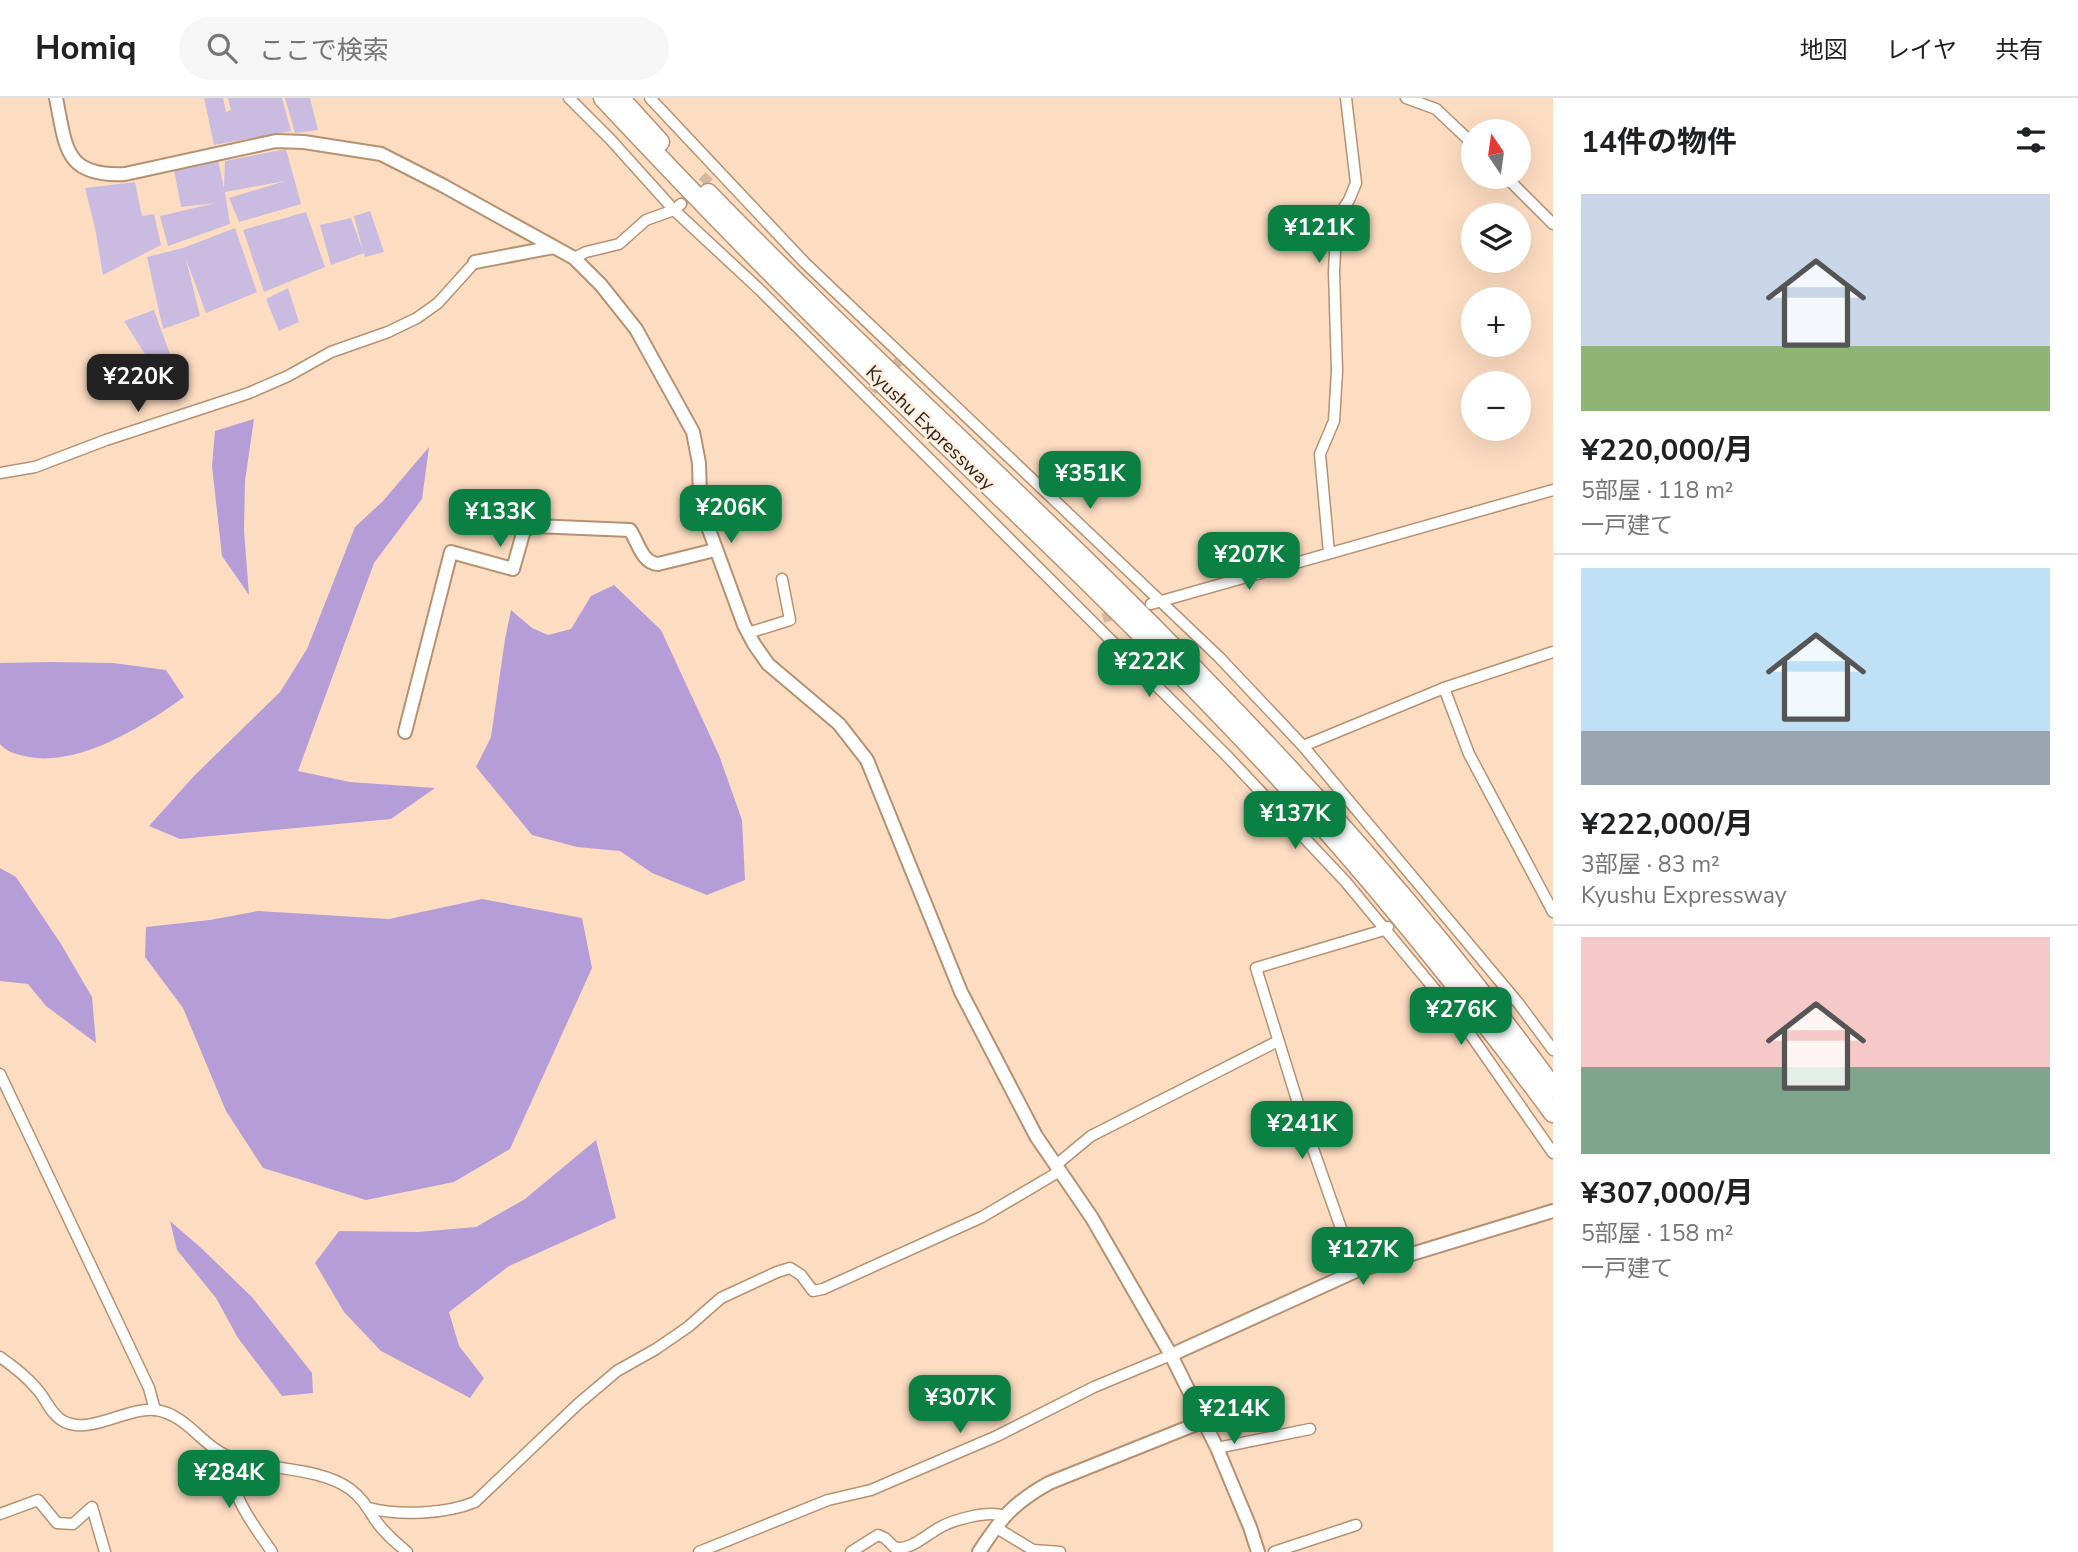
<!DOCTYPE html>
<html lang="ja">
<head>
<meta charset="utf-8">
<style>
	body { margin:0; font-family:"Nunito Sans","Noto Sans JP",sans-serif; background:#f6f6f6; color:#202124; height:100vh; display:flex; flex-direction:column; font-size:26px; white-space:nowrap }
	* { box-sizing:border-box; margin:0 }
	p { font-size:23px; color:#757577 }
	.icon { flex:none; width:38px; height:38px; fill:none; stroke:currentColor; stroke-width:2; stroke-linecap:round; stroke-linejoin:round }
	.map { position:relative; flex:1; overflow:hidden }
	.panel { display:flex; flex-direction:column; background:#fff; width:525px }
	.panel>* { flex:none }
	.needle { width:46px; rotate:347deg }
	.controls { position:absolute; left:1461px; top:21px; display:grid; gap:14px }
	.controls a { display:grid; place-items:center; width:70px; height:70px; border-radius:50%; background:#fff; box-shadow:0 7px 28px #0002; font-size:35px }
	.price { position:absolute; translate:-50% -60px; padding:0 16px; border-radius:14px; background:#0b8043; color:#fff; font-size:23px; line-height:46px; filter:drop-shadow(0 2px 4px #0008) }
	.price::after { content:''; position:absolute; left:50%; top:42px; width:21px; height:16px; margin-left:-10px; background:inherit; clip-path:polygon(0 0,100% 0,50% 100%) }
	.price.selected { background:#222; color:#fff }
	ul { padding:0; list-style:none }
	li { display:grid; align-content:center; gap:14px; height:371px; padding:0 28px }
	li+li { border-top:2px solid #e0e0e0 }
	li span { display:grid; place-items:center; height:217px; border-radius:0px; color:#555 }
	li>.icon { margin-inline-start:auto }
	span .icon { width:126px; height:126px; fill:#fffc; stroke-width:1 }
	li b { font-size:30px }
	h2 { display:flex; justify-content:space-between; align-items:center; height:84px; padding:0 28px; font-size:30px }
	header { display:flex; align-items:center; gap:42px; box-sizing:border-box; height:98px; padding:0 35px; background:#fff; border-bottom:2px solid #e0e0e0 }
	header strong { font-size:33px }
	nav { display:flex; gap:38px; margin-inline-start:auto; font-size:24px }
	.search { width:490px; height:63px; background:#f6f6f6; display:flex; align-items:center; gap:18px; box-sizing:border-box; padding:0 24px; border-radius:38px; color:#757577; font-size:26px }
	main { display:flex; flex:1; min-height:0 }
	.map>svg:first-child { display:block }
</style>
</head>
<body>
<header>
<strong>Homiq</strong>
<div class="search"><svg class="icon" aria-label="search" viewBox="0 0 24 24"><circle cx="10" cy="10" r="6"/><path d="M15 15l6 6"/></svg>ここで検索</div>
<nav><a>地図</a><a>レイヤ</a><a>共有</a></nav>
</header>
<main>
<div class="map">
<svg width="1553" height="1454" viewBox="0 0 1553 1454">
	<rect width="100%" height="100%" fill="#fdddc2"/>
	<!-- green -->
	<g fill="#cabce1">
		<path d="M 204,0 L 223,0 L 226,14 L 231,12 L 228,0 L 282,0 L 291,33 L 214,47 Z"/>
		<path d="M 285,0 L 310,0 L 318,32 L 295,35 Z"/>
		<path d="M 286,51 L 301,106 L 239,124 L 229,100 L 285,83 L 225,94 L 230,126 L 168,148 L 160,118 L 216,105 L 181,109 L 174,72 L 218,62 L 224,90 L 225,63 Z"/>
		<path d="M 135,84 L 142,118 L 154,116 L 161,147 L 103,177 L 95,130 L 85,90 Z"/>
		<path d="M 370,113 L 384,154 L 365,159 L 364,155 L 331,167 L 320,127 L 351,120 L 363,153 L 354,118 Z"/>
		<path d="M 306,114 L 325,169 L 264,194 L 243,132 Z"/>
		<path d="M 235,130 L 257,194 L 206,215 L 186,161 L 200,218 L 163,231 L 147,159 L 183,150 Z"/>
		<path d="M 288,190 L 299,224 L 279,233 L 266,201 Z"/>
		<path d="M 154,212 L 172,262 L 150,264 L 124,223 Z"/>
	</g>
	<!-- forest -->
	<g fill="#b59ed8">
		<path d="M 254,321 L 245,383 L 244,433 L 249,497 L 222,458 L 212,368 L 215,333 Z"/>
		<path d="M 429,349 L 422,401 L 374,465 L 298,673 L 350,684 L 435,690 L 391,721 L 180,741 L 149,728 L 194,678 L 280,594 L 307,551 L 355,429 L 383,403 Z"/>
		<path d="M 614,487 L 661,532 L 719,657 L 742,722 L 745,782 L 707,797 L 652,775 L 620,753 L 577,749 L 532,737 L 476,669 L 491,639 L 505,541 L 511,512 L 532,530 L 548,537 L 571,531 L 591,498 Z"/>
		<path d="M 52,564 L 113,565 L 166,572 L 184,599 C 142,629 76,671 24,658 C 13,655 7,654 0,646 L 0,565 Z"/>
		<path d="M 0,770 L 16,779 L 61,846 L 92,899 L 96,945 L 46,908 L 28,886 L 0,883 Z"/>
		<path d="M 482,801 L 582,820 L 592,870 L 510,1051 L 454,1084 L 366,1102 L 263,1070 L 226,1013 L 183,910 L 145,859 L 146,829 L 210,822 L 258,813 L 389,821 Z"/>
		<path d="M 596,1042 L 616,1120 L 509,1168 L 449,1214 L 459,1248 L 484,1280 L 470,1300 L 381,1253 L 344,1214 L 315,1165 L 339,1133 L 418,1134 L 476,1129 L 525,1101 Z"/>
		<path d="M 170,1123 L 200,1149 L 252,1199 L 312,1275 L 313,1295 L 282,1298 L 238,1240 L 216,1200 L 177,1152 Z"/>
	</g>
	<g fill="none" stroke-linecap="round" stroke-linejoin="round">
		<!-- minor-tunnel -->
		<g stroke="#d4b8a0" stroke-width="10" stroke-dasharray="10 5" stroke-linecap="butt">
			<path d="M 681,106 L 711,76"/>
			<path d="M 872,293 L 899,263"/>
			<path d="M 1103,520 L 1151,506"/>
		</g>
		<!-- minor casing -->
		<g stroke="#b69171" stroke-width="13">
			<g id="minor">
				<path d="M 569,0 L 611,42 L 674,112 L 760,192 L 1226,657 L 1345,783 L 1461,923 L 1553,1055"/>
				<path d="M 650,0 L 805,165 L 1219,559 L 1303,648 L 1519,906 L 1553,952"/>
				<path d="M 1406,0 L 1436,11 L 1474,47"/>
				<path d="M 1506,79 L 1553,126"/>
				<path d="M 574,160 L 586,154 L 619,146 L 646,122 L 674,112 L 681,106"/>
				<path d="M 0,375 L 35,369 L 106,342 L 249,295 L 288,278 L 331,254 L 388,234 L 417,220 L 438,205 L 475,164"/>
				<path d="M 1329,455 L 1320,356 L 1334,323 L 1337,273 L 1334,174 L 1336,132 L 1341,114 L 1349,102 L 1356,85 L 1346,0"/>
				<path d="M 1151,506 L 1553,392"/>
				<path d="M 748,535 L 790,522 L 782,481"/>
				<path d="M 1444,590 L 1469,656 L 1553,814"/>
				<path d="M 1303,648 L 1444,590 L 1553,554"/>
				<path d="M 0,976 L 149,1290 L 155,1312"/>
				<path d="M 1056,1067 L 1091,1038 L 1278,943"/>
				<path d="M 1356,1173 L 1305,1028 L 1256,870 L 1384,832 L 1388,829"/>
				<path d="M 0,1259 C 13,1268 26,1278 36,1290 C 46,1300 50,1316 63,1323 C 90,1338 128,1308 156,1312 C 188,1317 203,1350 232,1360 C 267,1372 320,1369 350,1391 C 361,1399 367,1409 374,1420 C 382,1433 395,1444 407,1454"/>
				<path d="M 1217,1350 L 1310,1331"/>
				<path d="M 233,1361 C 226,1394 254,1427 272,1454"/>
				<path d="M 369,1410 C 399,1418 446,1416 475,1404 L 578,1306 L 617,1273 L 656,1251 L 688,1229 L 721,1200 L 777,1174 L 790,1170 L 801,1177 L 813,1193 L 823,1191 L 982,1119 L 1060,1073"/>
				<path d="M 0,1416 L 38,1402 L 57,1425 L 73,1426 L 92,1409 L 105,1454"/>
				<path d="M 995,1429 L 1033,1452 L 1060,1454"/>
				<path d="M 699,1454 L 828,1402 L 871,1392 L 997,1338 L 1094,1289 L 1171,1257"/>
				<path d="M 851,1454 L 878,1437 L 885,1440 L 894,1449 C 909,1454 926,1437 939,1430 C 952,1422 988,1412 1003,1418"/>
				<path d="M 1274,1454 L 1356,1427"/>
			</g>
		</g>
		<!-- tertiary casing -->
		<g stroke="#b69171" stroke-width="16">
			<g id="tertiary">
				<path d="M 56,0 C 66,49 64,79 125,76 L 276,43 L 304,44 L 381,56 L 442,87 L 574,160 L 601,187 L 636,231 L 693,334 L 699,365 L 700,401 L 704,418 L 744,527 L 754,546 L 768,566 L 839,626 L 867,662 L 961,894 L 1036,1038 L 1092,1120 L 1171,1257 L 1217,1350 L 1250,1429 L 1258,1454"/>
				<path d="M 475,164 L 554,149"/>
				<path d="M 405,634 L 451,454 L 513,471 L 524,432 L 534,428 L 630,432 C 638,444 642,465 658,466 L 715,452"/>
				<path d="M 1171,1257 L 1356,1173 L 1553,1113"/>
				<path d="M 979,1454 C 1002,1419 1012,1406 1049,1385 L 1204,1323"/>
			</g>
		</g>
		<!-- motorway casing -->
		<g stroke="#b69171" stroke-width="21">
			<g id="motorway">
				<path d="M 603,0 C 694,97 786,192 882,285 C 1004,403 1128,519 1245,643 C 1356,760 1457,885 1553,1015"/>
				<path d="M 620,0 L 660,44"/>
				<path d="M 708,95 C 857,249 1019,392 1169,545 C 1306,684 1439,831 1553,990"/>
			</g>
		</g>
		<!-- minor -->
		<use href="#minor" stroke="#fff" stroke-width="10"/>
		<!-- tertiary -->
		<use href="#tertiary" stroke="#fff" stroke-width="12"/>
		<!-- motorway -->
		<use href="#motorway" stroke="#fff" stroke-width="18"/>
	</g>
	<g text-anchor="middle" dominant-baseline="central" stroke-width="5" stroke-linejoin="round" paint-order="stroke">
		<!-- street labels -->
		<g font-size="19" fill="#312316" stroke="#feeee0">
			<text transform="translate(930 330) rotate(44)">Kyushu Expressway</text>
		</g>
	</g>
</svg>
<div class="controls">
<a><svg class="needle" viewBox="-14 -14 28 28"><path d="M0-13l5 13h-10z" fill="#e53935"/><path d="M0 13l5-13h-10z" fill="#757577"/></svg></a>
<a><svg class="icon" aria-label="layers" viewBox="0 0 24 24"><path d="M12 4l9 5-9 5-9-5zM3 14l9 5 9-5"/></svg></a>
<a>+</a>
<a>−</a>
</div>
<b class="price" style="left:1319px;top:167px">¥121K</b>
<b class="price selected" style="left:138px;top:316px">¥220K</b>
<b class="price" style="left:1090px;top:413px">¥351K</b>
<b class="price" style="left:731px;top:447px">¥206K</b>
<b class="price" style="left:500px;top:451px">¥133K</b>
<b class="price" style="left:1249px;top:494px">¥207K</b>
<b class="price" style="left:1149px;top:601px">¥222K</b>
<b class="price" style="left:1295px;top:753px">¥137K</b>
<b class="price" style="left:1461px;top:949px">¥276K</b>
<b class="price" style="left:1302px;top:1063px">¥241K</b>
<b class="price" style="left:1363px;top:1189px">¥127K</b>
<b class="price" style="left:960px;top:1337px">¥307K</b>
<b class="price" style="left:1234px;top:1348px">¥214K</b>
<b class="price" style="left:229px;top:1412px">¥284K</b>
</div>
<section class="panel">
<h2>14件の物件<svg class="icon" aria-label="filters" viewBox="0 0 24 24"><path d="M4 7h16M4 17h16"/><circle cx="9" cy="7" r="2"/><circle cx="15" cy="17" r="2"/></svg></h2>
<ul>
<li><span style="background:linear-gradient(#c9d6e8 70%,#8fb573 0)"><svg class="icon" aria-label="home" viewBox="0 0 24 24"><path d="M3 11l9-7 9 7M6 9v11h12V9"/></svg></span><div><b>¥220,000/月</b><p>5部屋 · 118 m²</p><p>一戸建て</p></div></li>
<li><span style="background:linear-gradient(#bfe0f5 75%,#9aa5b1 0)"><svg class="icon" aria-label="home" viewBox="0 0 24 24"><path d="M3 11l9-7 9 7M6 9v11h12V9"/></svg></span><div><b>¥222,000/月</b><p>3部屋 · 83 m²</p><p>Kyushu Expressway</p></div></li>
<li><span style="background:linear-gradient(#f6c9c9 60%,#7fa58c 0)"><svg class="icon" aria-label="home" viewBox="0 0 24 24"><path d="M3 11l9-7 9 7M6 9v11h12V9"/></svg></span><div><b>¥307,000/月</b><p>5部屋 · 158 m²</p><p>一戸建て</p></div></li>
</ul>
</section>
</main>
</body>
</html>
